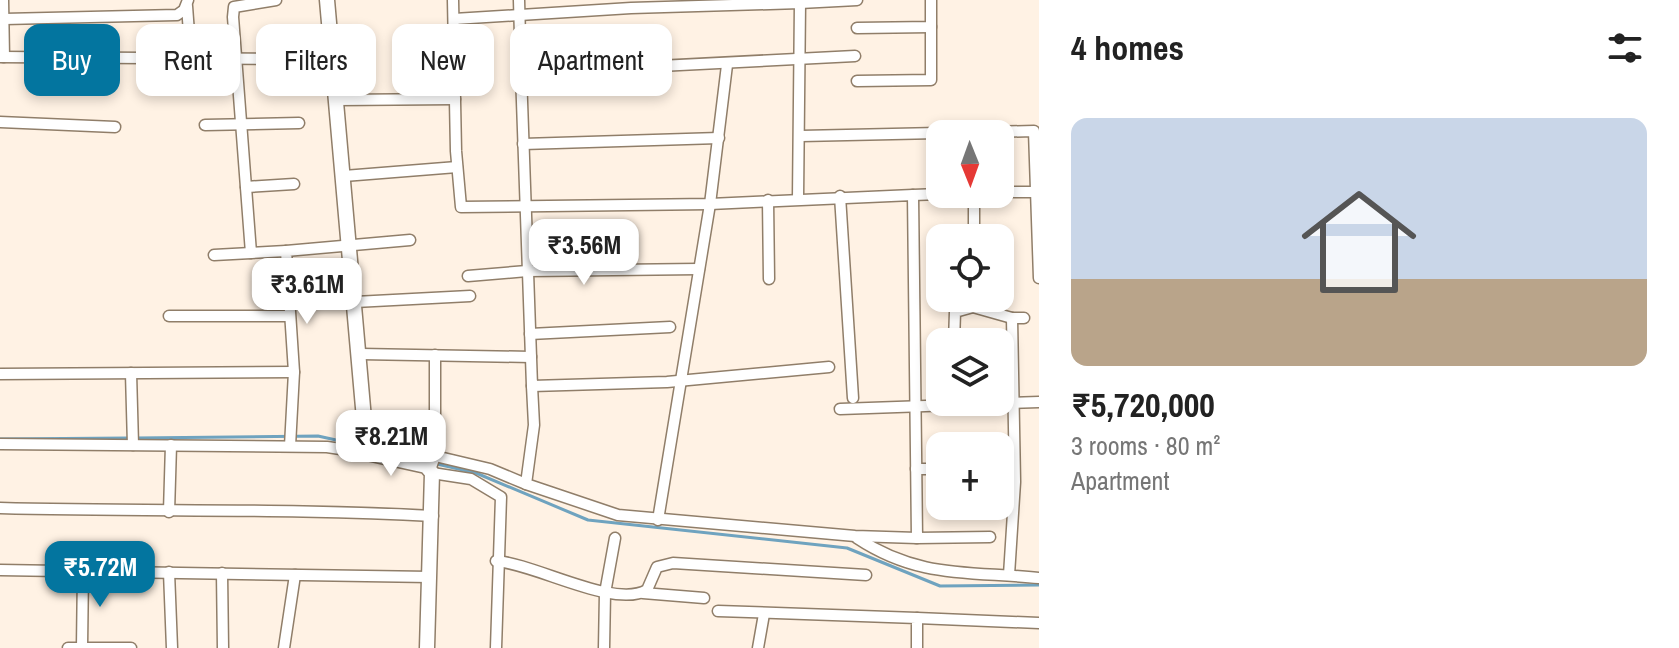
<!DOCTYPE html>
<html lang="en">
<head>
<meta charset="utf-8">
<style>
	body { margin:0; font-family:"Archivo Narrow",sans-serif; background:#f2f2f2; color:#222; height:100vh; display:flex; flex-direction:column; font-size:30px; white-space:nowrap }
	* { box-sizing:border-box; margin:0 }
	p { font-size:26px; color:#767676 }
	.icon { flex:none; width:44px; height:44px; fill:none; stroke:currentColor; stroke-width:2; stroke-linecap:round; stroke-linejoin:round }
	.map { position:relative; flex:1; overflow:hidden }
	.sheet { display:flex; flex-direction:column; background:#fff; width:640px }
	.sheet>* { flex:none }
	.guide { position:absolute; left:24px; top:24px; width:760px; height:72px; display:flex; gap:16px }
	.needle { width:52px; rotate:179deg }
	.tools { position:absolute; left:926px; top:120px; display:grid; gap:16px }
	.tools a { display:grid; place-items:center; width:88px; height:88px; border-radius:16px; background:#fff; box-shadow:0 4px 12px #0003; font-size:40px }
	.price { position:absolute; translate:-50% -68px; padding:0 18px; border-radius:16px; background:#fff; color:#222; font-size:26px; line-height:52px; filter:drop-shadow(0 2px 4px #0008) }
	.price::after { content:''; position:absolute; left:50%; top:48px; width:24px; height:18px; margin-left:-12px; background:inherit; clip-path:polygon(0 0,100% 0,50% 100%) }
	.price.selected { background:#03759f; color:#fff }
	ul { padding:0; list-style:none }
	li { display:grid; align-content:center; gap:16px; height:424px; padding:0 32px }
	li span { display:grid; place-items:center; height:248px; border-radius:16px; color:#555 }
	li>.icon { margin-inline-start:auto }
	span .icon { width:144px; height:144px; fill:#fffc; stroke-width:1 }
	li b { font-size:34px }
	h2 { display:flex; justify-content:space-between; align-items:center; height:96px; padding:0 32px; font-size:34px }
	.pill { padding:0 28px; border-radius:16px; background:#fff; box-shadow:0 4px 12px #0003; font-size:28px; line-height:72px }
	.pill.selected { background:#03759f; color:#fff }
	main { display:flex; flex:1; min-height:0 }
	.map>svg:first-child { display:block }
</style>
</head>
<body>
<main>
<div class="map">
<svg width="1039" height="648" viewBox="0 0 1039 648">
	<rect width="100%" height="100%" fill="#fff2e4"/>
	<g fill="none" stroke-linecap="round" stroke-linejoin="round">
		<!-- stream -->
		<g stroke="#6fa3bf" stroke-width="3">
			<path d="M 136,438 L 318,436 L 363,446"/>
			<path d="M 0,439 L 128,438"/>
			<path d="M 437,464 L 476,473 L 588,520 L 847,548 L 940,586 L 1039,585"/>
		</g>
		<!-- street casing -->
		<g stroke="#907e69" stroke-width="13">
			<g id="street">
				<path d="M 3,0 L 4,57"/>
				<path d="M 276,0 L 234,7 L 233,17 L 251,253 L 286,251"/>
				<path d="M 453,0 L 456,151 L 461,207 L 710,204 L 913,195 L 917,538 L 990,537"/>
				<path d="M 519,0 L 521,73"/>
				<path d="M 800,3 L 857,0"/>
				<path d="M 187,6 L 191,60"/>
				<path d="M 4,19 L 177,15 L 184,10 L 188,0"/>
				<path d="M 454,19 L 631,8 L 800,3 L 798,198"/>
				<path d="M 857,28 L 931,27 L 931,0"/>
				<path d="M 0,57 L 278,59"/>
				<path d="M 857,81 L 931,80 L 931,27"/>
				<path d="M 337,100 L 455,99"/>
				<path d="M 0,122 L 115,127"/>
				<path d="M 205,125 L 299,123"/>
				<path d="M 801,136 L 1034,131 L 1039,278"/>
				<path d="M 523,144 L 719,138"/>
				<path d="M 344,176 L 457,167"/>
				<path d="M 246,187 L 294,184"/>
				<path d="M 1000,192 L 1039,192"/>
				<path d="M 974,194 L 974,238"/>
				<path d="M 913,195 L 940,194"/>
				<path d="M 840,196 L 853,398"/>
				<path d="M 768,200 L 769,279"/>
				<path d="M 214,255 L 251,253"/>
				<path d="M 468,276 L 527,271 L 699,269"/>
				<path d="M 355,302 L 470,296"/>
				<path d="M 973,307 L 1012,318"/>
				<path d="M 169,316 L 289,316"/>
				<path d="M 530,334 L 670,327"/>
				<path d="M 954,342 L 955,312 L 973,307 L 975,298"/>
				<path d="M 361,354 L 531,357"/>
				<path d="M 829,367 L 667,382 L 532,386 L 521,73 L 855,56"/>
				<path d="M 131,373 L 133,445"/>
				<path d="M 0,374 L 294,372"/>
				<path d="M 532,386 L 534,425 L 526,484 L 618,515 L 855,536 L 917,538"/>
				<path d="M 840,409 L 1039,402"/>
				<path d="M 0,444 L 327,447 L 367,453"/>
				<path d="M 290,446 L 294,372 L 286,251 L 410,240"/>
				<path d="M 435,456 L 490,469 L 526,484"/>
				<path d="M 916,469 L 940,469"/>
				<path d="M 430,470 L 435,456 L 435,355"/>
				<path d="M 432,473 L 471,479 L 501,497 L 496,648"/>
				<path d="M 0,508 C 144,512 289,508 433,516"/>
				<path d="M 169,512 L 171,445"/>
				<path d="M 658,520 L 710,204 L 727,65"/>
				<path d="M 857,538 C 919,579 970,571 1039,578"/>
				<path d="M 496,561 C 536,564 614,609 647,590 L 657,567 L 673,563 L 866,575"/>
				<path d="M 0,570 L 430,577"/>
				<path d="M 169,572 L 172,648"/>
				<path d="M 222,573 L 223,648"/>
				<path d="M 1009,575 L 1015,482 L 1012,318 L 1024,318"/>
				<path d="M 643,593 L 704,598"/>
				<path d="M 718,611 L 917,618 L 917,648"/>
				<path d="M 917,618 L 1039,623"/>
				<path d="M 82,647 L 83,571"/>
				<path d="M 68,648 L 131,648"/>
				<path d="M 284,648 L 295,575"/>
				<path d="M 604,648 L 605,593 L 615,538"/>
				<path d="M 758,648 L 764,614"/>
			</g>
		</g>
		<!-- secondary casing -->
		<g stroke="#907e69" stroke-width="17">
			<path id="secondary" d="M 327,0 L 367,453 L 426,466 L 432,473 L 427,648"/>
		</g>
		<!-- street -->
		<use href="#street" stroke="#fff" stroke-width="10"/>
		<!-- secondary -->
		<use href="#secondary" stroke="#fff" stroke-width="14"/>
	</g>
</svg>
<div class="tools">
<a><svg class="needle" viewBox="-14 -14 28 28"><path d="M0-13l5 13h-10z" fill="#e53935"/><path d="M0 13l5-13h-10z" fill="#767676"/></svg></a>
<a><svg class="icon" aria-label="locate" viewBox="0 0 24 24"><circle cx="12" cy="12" r="6"/><path d="M12 2v4M12 18v4M2 12h4M18 12h4"/></svg></a>
<a><svg class="icon" aria-label="layers" viewBox="0 0 24 24"><path d="M12 4l9 5-9 5-9-5zM3 14l9 5 9-5"/></svg></a>
<a>+</a>
</div>
<b class="price" style="left:584px;top:287px">₹3.56M</b>
<b class="price" style="left:307px;top:326px">₹3.61M</b>
<b class="price" style="left:391px;top:478px">₹8.21M</b>
<b class="price selected" style="left:100px;top:609px">₹5.72M</b>
<div class="guide">
<a class="pill selected">Buy</a>
<a class="pill">Rent</a>
<a class="pill">Filters</a>
<a class="pill">New</a>
<a class="pill">Apartment</a>
</div>
</div>
<section class="sheet">
<h2>4 homes<svg class="icon" aria-label="filters" viewBox="0 0 24 24"><path d="M4 7h16M4 17h16"/><circle cx="9" cy="7" r="2"/><circle cx="15" cy="17" r="2"/></svg></h2>
<ul>
<li><span style="background:linear-gradient(#c9d6e8 65%,#b9a48a 0)"><svg class="icon" aria-label="home" viewBox="0 0 24 24"><path d="M3 11l9-7 9 7M6 9v11h12V9"/></svg></span><div><b>₹5,720,000</b><p>3 rooms · 80 m²</p><p>Apartment</p></div></li>
</ul>
</section>
</main>
</body>
</html>
